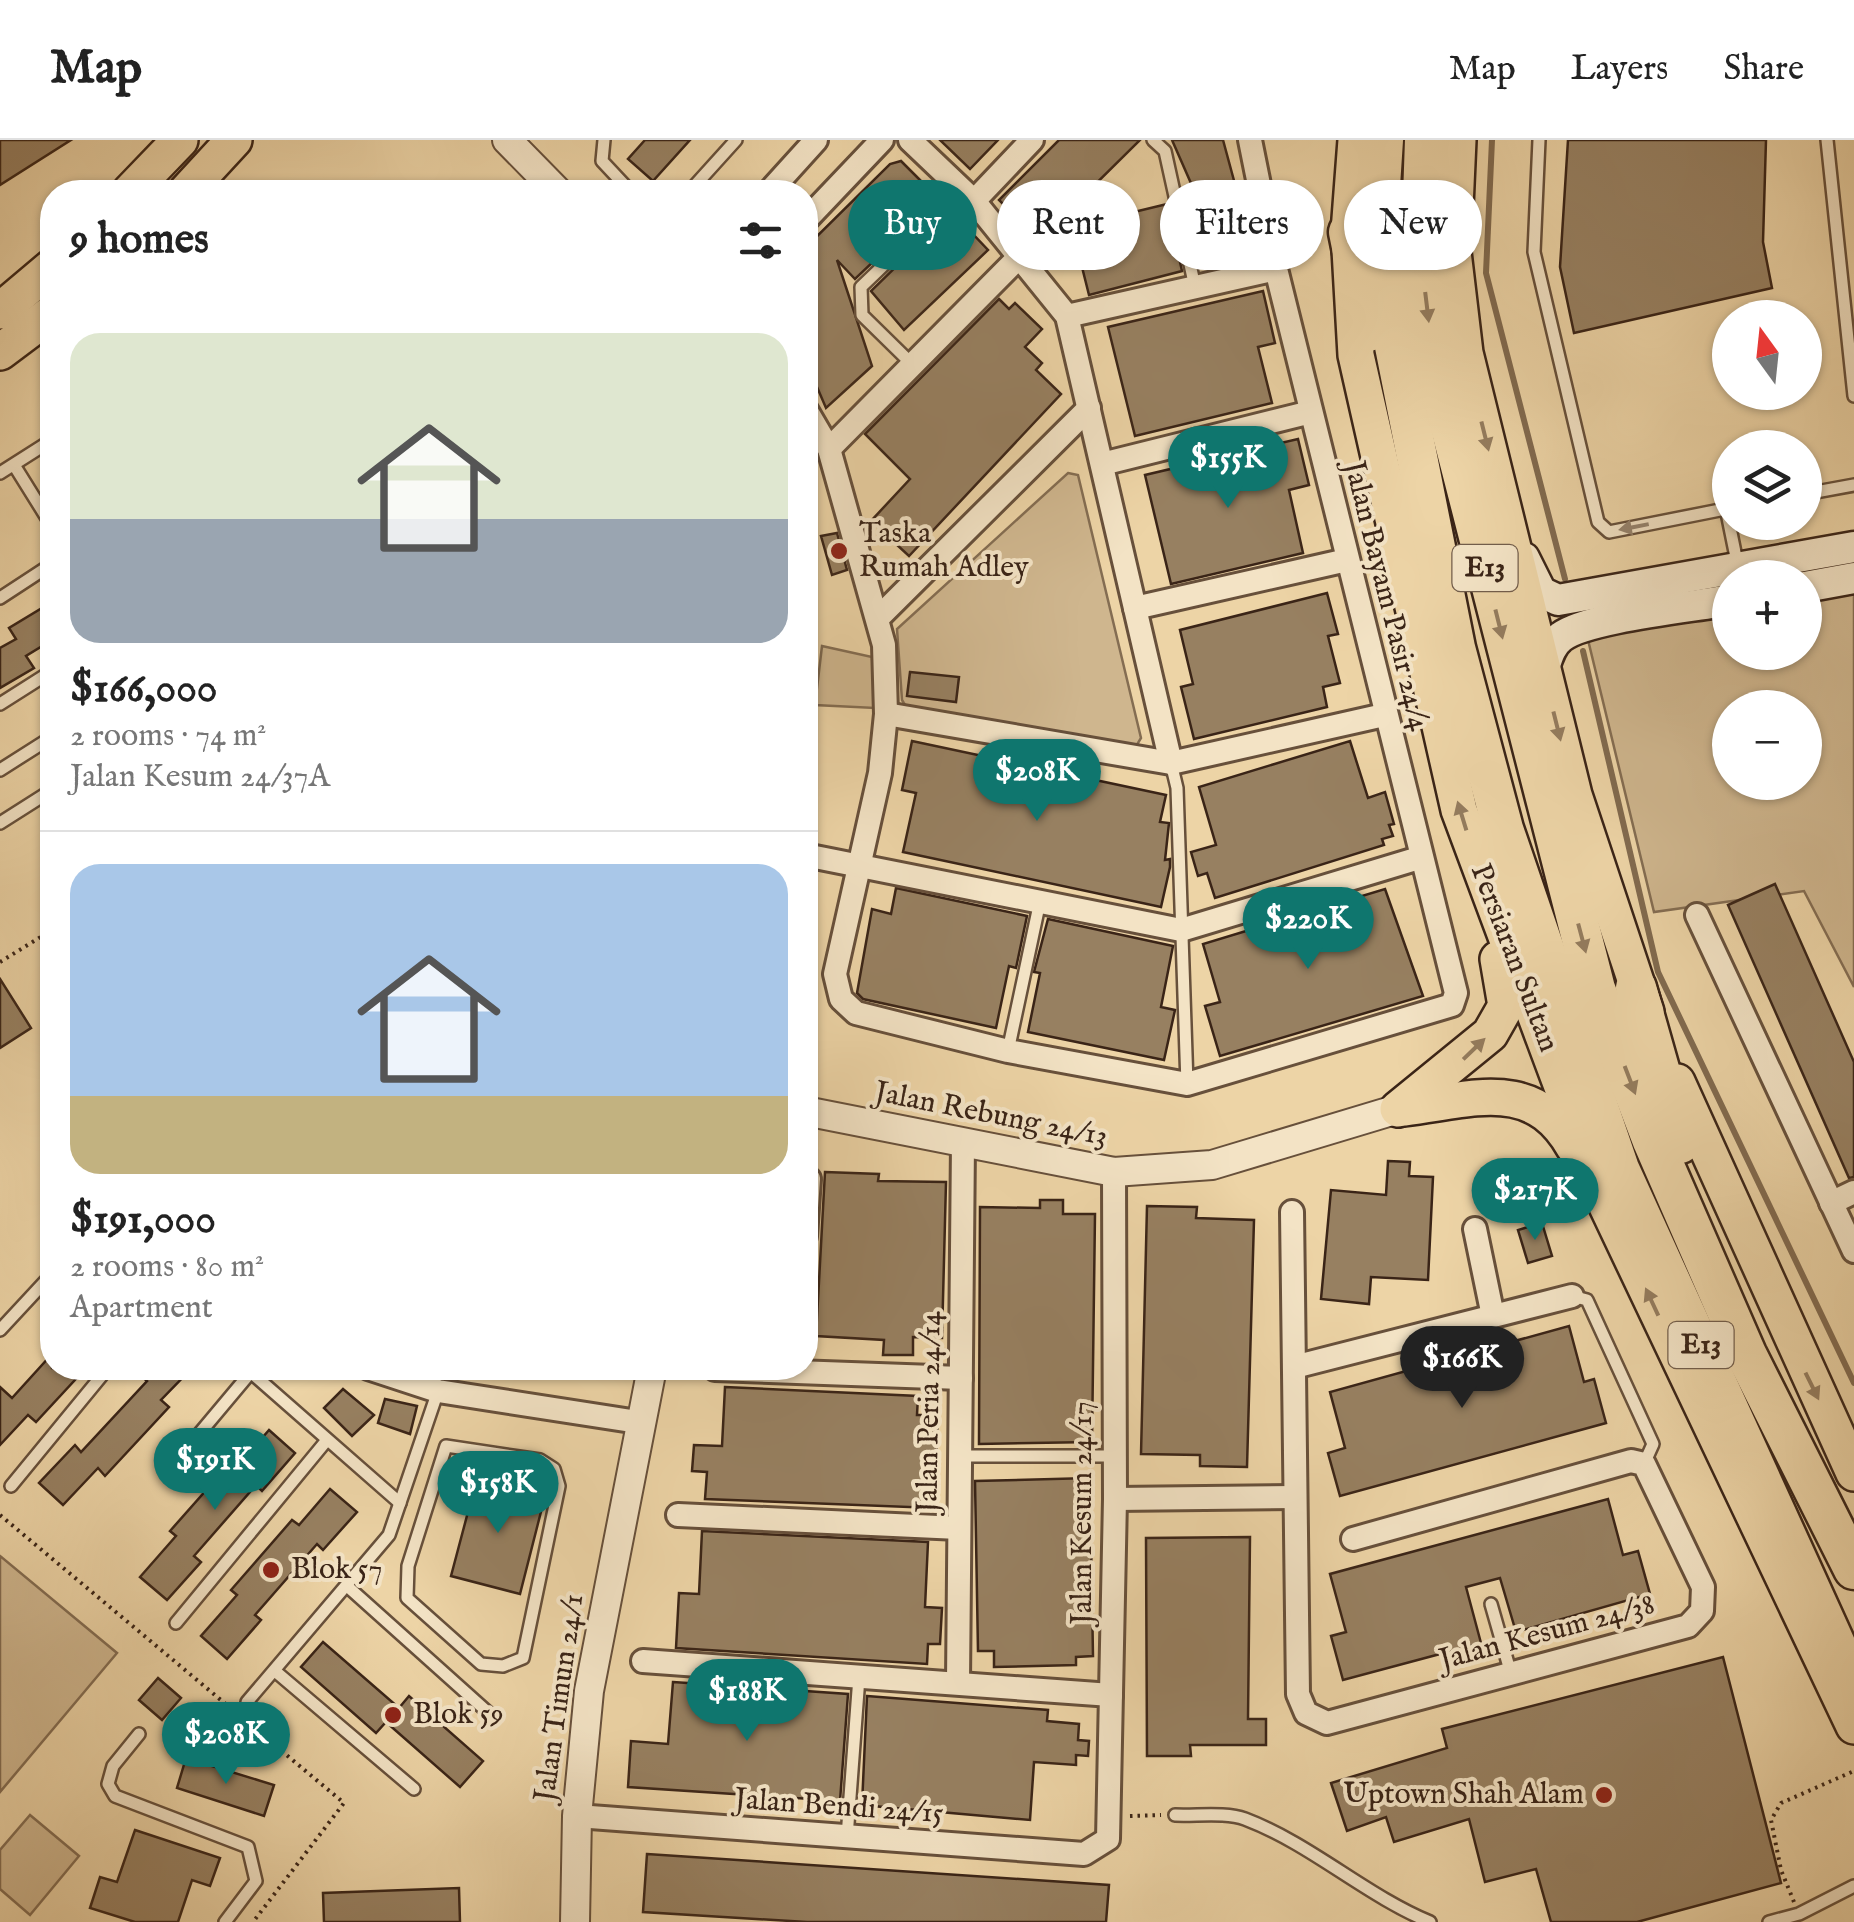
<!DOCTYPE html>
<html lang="en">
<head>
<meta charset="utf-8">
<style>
	body { margin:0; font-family:"IM FELL English",serif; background:#f6f6f6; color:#222; height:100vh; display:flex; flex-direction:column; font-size:38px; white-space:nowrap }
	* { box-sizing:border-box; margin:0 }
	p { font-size:32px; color:#767676 }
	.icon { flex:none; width:55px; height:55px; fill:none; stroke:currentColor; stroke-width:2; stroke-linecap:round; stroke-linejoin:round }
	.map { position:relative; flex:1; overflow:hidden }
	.details { position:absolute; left:40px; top:40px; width:778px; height:1200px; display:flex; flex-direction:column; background:#fff; border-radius:40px; box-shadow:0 2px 8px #0004 }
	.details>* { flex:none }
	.banner { position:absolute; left:848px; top:40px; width:855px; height:90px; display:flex; gap:20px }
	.needle { width:65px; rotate:345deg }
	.fabs { position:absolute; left:1712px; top:160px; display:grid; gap:20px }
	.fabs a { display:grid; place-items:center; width:110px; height:110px; border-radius:50%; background:#fff; box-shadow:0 2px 8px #0004; font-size:50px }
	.price { position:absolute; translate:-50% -85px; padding:0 22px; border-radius:35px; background:#0f766e; color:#fff; font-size:32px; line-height:65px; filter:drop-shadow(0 2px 5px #0008) }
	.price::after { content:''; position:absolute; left:50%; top:60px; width:30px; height:22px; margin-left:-15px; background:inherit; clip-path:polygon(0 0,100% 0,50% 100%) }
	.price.current { background:#222; color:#fff }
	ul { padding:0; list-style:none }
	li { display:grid; align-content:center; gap:20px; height:530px; padding:0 30px }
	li+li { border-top:2px solid #e0e0e0 }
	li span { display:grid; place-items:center; height:310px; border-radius:30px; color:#555 }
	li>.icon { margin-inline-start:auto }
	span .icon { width:180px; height:180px; fill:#fffc; stroke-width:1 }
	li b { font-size:42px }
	h2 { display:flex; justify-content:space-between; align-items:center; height:120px; padding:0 30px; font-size:42px }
	.pill { padding:0 35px; border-radius:45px; background:#fff; box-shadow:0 2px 8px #0004; font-size:35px; line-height:90px }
	.pill.current { background:#0f766e; color:#fff }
	header { display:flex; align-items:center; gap:60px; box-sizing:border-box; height:140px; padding:0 50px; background:#fff; border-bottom:2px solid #e0e0e0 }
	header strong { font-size:48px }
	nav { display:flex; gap:55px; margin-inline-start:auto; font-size:35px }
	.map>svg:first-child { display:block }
</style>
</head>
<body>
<header>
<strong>Map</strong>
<nav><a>Map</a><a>Layers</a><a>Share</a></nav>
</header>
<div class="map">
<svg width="1854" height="1782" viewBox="0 0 1854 1782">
	<rect width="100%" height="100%" fill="#edd4a6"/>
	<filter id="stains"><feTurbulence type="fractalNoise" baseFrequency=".002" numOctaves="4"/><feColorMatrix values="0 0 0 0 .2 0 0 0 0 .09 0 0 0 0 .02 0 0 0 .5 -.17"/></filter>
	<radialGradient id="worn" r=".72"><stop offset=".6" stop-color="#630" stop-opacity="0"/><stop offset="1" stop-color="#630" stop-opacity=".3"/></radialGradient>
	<!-- green -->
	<g fill="#cfb68e" stroke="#846d52" stroke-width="2.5" fill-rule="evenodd">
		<path d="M 1068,333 L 1078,335 L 1141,598 L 1135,608 L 908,570 L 902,560 L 897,489 Z"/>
		<path d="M 1854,438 L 1854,847 L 1804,751 L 1654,772 L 1582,475 L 1730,455 L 1730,512 L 1805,512 L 1805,445 ZM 1730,568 L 1805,568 L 1805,642 L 1730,642 Z"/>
		<path d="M 822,506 L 872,517 L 875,568 L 815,565 Z"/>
		<path d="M 0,1416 L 117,1513 L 0,1652 Z"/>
		<path d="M 30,1675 L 79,1716 L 30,1775 L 0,1749 L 0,1710 Z"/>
	</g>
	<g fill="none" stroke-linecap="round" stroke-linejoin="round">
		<!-- stream -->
		<g stroke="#816a4f" stroke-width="6">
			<path d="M 1492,0 L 1486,133 L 1565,439"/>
			<path d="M 1583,511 L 1658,832 L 1854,1243"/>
		</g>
	</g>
	<!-- building -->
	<g fill="#978061" stroke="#3a2417" stroke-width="2.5">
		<path d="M 0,0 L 71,0 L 0,45 Z"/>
		<path d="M 645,0 L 690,0 L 653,41 L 628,19 Z"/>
		<path d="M 940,0 L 998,0 L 970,29 Z"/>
		<path d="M 1059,0 L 1140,0 L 1039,100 L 999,60 Z"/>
		<path d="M 1172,0 L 1223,0 L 1249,96 L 1197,110 L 1185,60 L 1197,57 Z"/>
		<path d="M 1568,0 L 1766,0 L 1763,102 L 1772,148 L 1574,193 L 1560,127 Z"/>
		<path d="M 901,21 L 939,59 L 855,139 L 837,120 L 872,226 L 826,268 L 805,219 L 805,108 L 890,24 Z"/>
		<path d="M 1167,64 L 1182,131 L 1089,155 L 1072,87 Z"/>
		<path d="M 952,72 L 988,110 L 904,190 L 871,151 Z"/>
		<path d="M 1263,151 L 1275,203 L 1258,207 L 1272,263 L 1135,296 L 1108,187 Z"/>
		<path d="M 999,159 L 1009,169 L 1015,163 L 1042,189 L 1025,207 L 1042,223 L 1036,230 L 1061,254 L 909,416 L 871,381 L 910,339 L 865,294 Z"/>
		<path d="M 1298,299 L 1309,345 L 1289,350 L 1303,413 L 1171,444 L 1145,335 Z"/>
		<path d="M 837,393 L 847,430 L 832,435 L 821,396 Z"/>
		<path d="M 1327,453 L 1338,494 L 1328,496 L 1340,543 L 1323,547 L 1327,567 L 1194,599 L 1181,547 L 1193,544 L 1180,490 Z"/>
		<path d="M 52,462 L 52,500 L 26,516 L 34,528 L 0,548 L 0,508 L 16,499 L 9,488 Z"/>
		<path d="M 910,532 L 959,537 L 956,562 L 907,556 Z"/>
		<path d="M 912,601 L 1166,655 L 1160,682 L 1169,683 L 1165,720 L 1170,719 L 1170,727 L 1161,767 L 903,712 L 916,653 L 902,650 Z"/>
		<path d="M 1350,601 L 1368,658 L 1385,652 L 1394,684 L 1389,685 L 1393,696 L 1382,699 L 1384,705 L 1215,758 L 1207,733 L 1198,736 L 1191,712 L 1216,705 L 1199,647 Z"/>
		<path d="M 1775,744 L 1854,922 L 1854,1037 L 1849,1038 L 1728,765 Z"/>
		<path d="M 896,748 L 1027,776 L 1016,828 L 1009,826 L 996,888 L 863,859 L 857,853 L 872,769 L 891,774 Z"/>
		<path d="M 1385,749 L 1423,856 L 1220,916 L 1205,866 L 1220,862 L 1203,804 Z"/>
		<path d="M 1048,779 L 1173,806 L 1161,867 L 1175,870 L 1164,920 L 1028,892 L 1040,833 L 1034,832 Z"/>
		<path d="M 0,839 L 31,888 L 0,908 Z"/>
		<path d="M 1388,1021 L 1410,1022 L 1409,1036 L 1433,1037 L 1428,1140 L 1371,1137 L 1369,1164 L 1321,1159 L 1331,1050 L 1386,1055 Z"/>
		<path d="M 825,1032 L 879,1034 L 878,1041 L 946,1042 L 942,1198 L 913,1197 L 913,1215 L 883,1215 L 884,1200 L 816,1196 Z"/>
		<path d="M 1040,1060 L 1063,1060 L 1063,1074 L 1095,1074 L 1092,1302 L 979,1304 L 980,1067 L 1040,1068 Z"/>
		<path d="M 1147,1066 L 1197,1067 L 1196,1078 L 1254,1080 L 1247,1327 L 1200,1326 L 1200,1315 L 1141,1314 Z"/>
		<path d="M 1542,1083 L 1552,1116 L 1528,1123 L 1518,1090 Z"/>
		<path d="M 1569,1186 L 1584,1242 L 1594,1239 L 1606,1283 L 1340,1356 L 1328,1313 L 1345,1308 L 1330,1252 Z"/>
		<path d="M 52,1214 L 52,1228 L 86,1228 L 36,1282 L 28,1275 L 0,1305 L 0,1247 L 12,1258 Z"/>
		<path d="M 132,1228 L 192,1228 L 161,1260 L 169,1267 L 105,1336 L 98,1328 L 63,1365 L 39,1343 L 75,1305 L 81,1312 L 147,1241 Z"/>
		<path d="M 725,1247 L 918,1256 L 917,1275 L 938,1275 L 934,1368 L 705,1359 L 707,1332 L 692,1331 L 694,1305 L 722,1306 Z"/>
		<path d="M 343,1249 L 374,1275 L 352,1296 L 324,1268 Z"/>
		<path d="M 385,1259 L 417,1266 L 410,1294 L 378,1283 Z"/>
		<path d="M 269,1290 L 295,1313 L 262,1351 L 256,1345 L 194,1416 L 201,1422 L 167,1460 L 140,1437 L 176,1396 L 170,1391 L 232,1321 L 238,1326 Z"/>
		<path d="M 477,1338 L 545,1356 L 520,1454 L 451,1436 Z"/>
		<path d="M 1090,1338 L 1093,1516 L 1076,1517 L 1076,1525 L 994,1527 L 994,1511 L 978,1511 L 975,1341 Z"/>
		<path d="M 330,1349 L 357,1372 L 323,1410 L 317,1404 L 255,1475 L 261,1480 L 227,1519 L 201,1496 L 237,1455 L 231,1450 L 292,1380 L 299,1385 Z"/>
		<path d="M 1608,1359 L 1623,1415 L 1638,1411 L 1650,1454 L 1516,1492 L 1500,1438 L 1466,1447 L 1481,1503 L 1343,1540 L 1331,1496 L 1346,1492 L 1330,1434 Z"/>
		<path d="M 702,1391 L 928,1402 L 925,1467 L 942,1468 L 940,1504 L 928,1504 L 927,1524 L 676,1508 L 679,1453 L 699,1454 Z"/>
		<path d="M 1250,1397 L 1248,1579 L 1266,1579 L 1266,1605 L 1190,1605 L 1191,1616 L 1147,1616 L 1146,1398 Z"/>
		<path d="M 323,1502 L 399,1568 L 409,1556 L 483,1621 L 460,1647 L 386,1582 L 376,1593 L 301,1527 Z"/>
		<path d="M 1723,1517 L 1781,1743 L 1637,1782 L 1551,1782 L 1536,1729 L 1485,1742 L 1469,1679 L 1394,1702 L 1386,1677 L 1347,1691 L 1331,1643 L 1447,1608 L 1442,1589 Z"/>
		<path d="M 158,1538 L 181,1558 L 162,1580 L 139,1560 Z"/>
		<path d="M 673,1542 L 848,1554 L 840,1661 L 628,1647 L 631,1601 L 668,1604 Z"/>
		<path d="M 867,1556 L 1048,1570 L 1047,1581 L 1079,1584 L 1078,1600 L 1089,1601 L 1088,1616 L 1076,1615 L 1076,1625 L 1034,1622 L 1030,1680 L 862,1665 Z"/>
		<path d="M 186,1618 L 274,1645 L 264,1676 L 177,1648 Z"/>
		<path d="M 135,1690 L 220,1718 L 210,1746 L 192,1740 L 178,1782 L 135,1782 L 90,1768 L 100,1737 L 117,1742 Z"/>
		<path d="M 647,1714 L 1109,1745 L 1106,1782 L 807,1782 L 643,1772 Z"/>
		<path d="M 459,1748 L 460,1782 L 324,1782 L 323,1753 Z"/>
	</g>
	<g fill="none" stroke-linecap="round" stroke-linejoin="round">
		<!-- service casing -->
		<g stroke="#67503b" stroke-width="16">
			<g id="service">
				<path d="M 604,0 L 602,21 L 631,52"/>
				<path d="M 1153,0 L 1165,11 L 1195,147"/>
				<path d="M 1539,0 L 1534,112 L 1598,382 L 1609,392 L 1730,368"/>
				<path d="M 1827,0 L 1854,256"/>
				<path d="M 689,52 L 736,0"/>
				<path d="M 913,225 L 862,175 L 861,147 L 962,50"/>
				<path d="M 14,325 L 52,386"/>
				<path d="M 0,333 L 52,300"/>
				<path d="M 1805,354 L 1854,345"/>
				<path d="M 1726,368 L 1738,427"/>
				<path d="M 0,458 L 52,424"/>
				<path d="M 0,564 L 52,531"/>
				<path d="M 1171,623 L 1177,648 L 1187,944"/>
				<path d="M 0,630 L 52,597"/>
				<path d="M 0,683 L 52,650"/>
				<path d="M 1008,911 L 1040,761"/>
				<path d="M 1572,1156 L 1587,1160 L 1653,1304 L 1644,1324"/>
				<path d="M 0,1190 L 52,1134"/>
				<path d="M 246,1228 L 400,1363"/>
				<path d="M 446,1306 L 540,1320 L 554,1329 L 559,1346 L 523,1518 L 503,1526 L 481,1524 L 407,1458 L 408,1426 Z"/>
				<path d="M 960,1316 L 1113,1316"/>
				<path d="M 168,1331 L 251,1232"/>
				<path d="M 11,1346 L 108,1228"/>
				<path d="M 347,1446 L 492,1576"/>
				<path d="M 1491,1464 L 1511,1534"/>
				<path d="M 176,1483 L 327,1300"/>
				<path d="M 275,1531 L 414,1649"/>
				<path d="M 247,1562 L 389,1395 L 438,1251"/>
				<path d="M 139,1594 L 113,1626 L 108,1644 L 115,1656 L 248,1707 L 256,1741 L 225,1782"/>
				<path d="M 1175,1675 C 1197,1676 1226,1672 1245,1679 C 1311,1704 1365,1755 1430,1782"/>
				<path d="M 847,1697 L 859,1537"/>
				<path d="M 1769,1782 L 1799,1774 L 1854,1746"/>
			</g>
		</g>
		<!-- minor casing -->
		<g stroke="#67503b" stroke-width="28">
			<g id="minor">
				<path d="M 910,0 L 974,61 L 1067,176 L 1171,623"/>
				<path d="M 769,52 L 816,0"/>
				<path d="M 974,61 L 1032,0"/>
				<path d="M 805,81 L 882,0"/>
				<path d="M 1067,176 L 1276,129"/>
				<path d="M 805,268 L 829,309 L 884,505 L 886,574 L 880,633 L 835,834 L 841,859 L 856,873 L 1008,911 L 1187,944 L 1452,865 L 1456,853 L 1276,129 L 1250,0"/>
				<path d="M 829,309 L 1018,118"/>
				<path d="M 1102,324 L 1311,272"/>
				<path d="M 1135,468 L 1347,420"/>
				<path d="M 878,478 L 1089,268"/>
				<path d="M 886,574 L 1171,623 L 1384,575"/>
				<path d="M 805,715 L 1181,790 L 1419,718"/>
				<path d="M 1697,775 L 1854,1111"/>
				<path d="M 1831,1063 L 1854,1052"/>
				<path d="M 1292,1072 L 1298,1554 L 1306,1573 L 1327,1583 L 1688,1486 L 1702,1471 L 1703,1447 L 1644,1324 L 1631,1321 L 1353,1399"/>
				<path d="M 1475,1089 L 1493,1176"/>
				<path d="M 805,1096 L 809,1039"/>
				<path d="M 1294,1227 L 1572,1156"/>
				<path d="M 368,1228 L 438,1251 L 638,1282"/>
				<path d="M 715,1229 L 961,1238"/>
				<path d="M 1115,1359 L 1295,1357"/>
				<path d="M 678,1375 L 959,1388"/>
				<path d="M 643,1521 L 1111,1555"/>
				<path d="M 958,1542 L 963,1002"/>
				<path d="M 577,1676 L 1084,1714 L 1108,1699 L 1115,1359 L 1114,1032"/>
			</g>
		</g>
		<!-- tertiary casing -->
		<g stroke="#67503b" stroke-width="32">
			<g id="tertiary">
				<path d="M 507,0 L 558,52"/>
				<path d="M 805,971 L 1114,1032 L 1212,1025 L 1398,969"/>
				<path d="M 575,1782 L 577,1676 L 589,1551 L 652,1228"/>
			</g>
		</g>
		<!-- secondary casing -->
		<g stroke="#3a2417" stroke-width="35">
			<g id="secondary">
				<path d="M 1524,418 L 1541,452 L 1558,460 L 1854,407"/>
				<path d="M 1805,447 L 1854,438"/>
				<path d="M 1543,531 C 1547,519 1550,505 1561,497 C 1587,477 1693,467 1730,460"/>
			</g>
		</g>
		<!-- primary casing -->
		<g stroke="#3a2417" stroke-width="40">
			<g id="primary">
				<path d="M 1356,0 L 1349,92 L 1356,215 L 1459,670 L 1605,1062 L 1854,1586"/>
				<path d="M 1458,0 L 1453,112 L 1465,213 L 1574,655 L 1646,872"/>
				<path d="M 130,52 L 180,0"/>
				<path d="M 186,52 L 234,0"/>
				<path d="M 0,171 L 52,127"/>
				<path d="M 0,212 L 52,173"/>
				<path d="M 1677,942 L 1854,1333"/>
				<path d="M 1404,968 C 1472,960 1533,935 1574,1007"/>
				<path d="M 1398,969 L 1490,894 L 1506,866 L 1498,819"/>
			</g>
		</g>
		<!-- motorway casing -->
		<g stroke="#3a2417" stroke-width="45">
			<g id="motorway">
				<path d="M 1383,0 L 1379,61 L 1391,186 L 1455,508 L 1503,689 L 1619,1029 L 1854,1546"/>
				<path d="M 1425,0 L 1421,114 L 1432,213 L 1595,849 L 1653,1001 L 1746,1214 L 1854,1429"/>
				<path d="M 1349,92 L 1369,191"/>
				<path d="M 1636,848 L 1680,1003"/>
			</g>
		</g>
		<!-- path -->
		<g stroke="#3a2417" stroke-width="4" stroke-dasharray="2.5 5" stroke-linecap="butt">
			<path d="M 0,822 L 52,790"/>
			<path d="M 0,1375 L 234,1571"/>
			<path d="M 241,1577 L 344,1663 L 253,1782"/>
			<path d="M 1130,1676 L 1161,1675"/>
			<path d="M 1794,1762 L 1781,1730 L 1771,1680 L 1781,1663 L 1854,1631"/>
		</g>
		<!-- service -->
		<use href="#service" stroke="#f3e3c5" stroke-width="11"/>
		<!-- minor -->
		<use href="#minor" stroke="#f3e3c5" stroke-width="22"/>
		<!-- tertiary -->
		<use href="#tertiary" stroke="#f3e3c5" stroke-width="28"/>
		<!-- secondary -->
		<use href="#secondary" stroke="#f3e3c5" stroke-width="30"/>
		<!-- primary -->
		<use href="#primary" stroke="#edd4a6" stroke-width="35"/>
		<!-- motorway -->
		<use href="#motorway" stroke="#edd4a6" stroke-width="40"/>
	</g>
	<!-- one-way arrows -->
	<defs><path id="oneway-solid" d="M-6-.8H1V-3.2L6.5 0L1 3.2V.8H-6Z" transform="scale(2.5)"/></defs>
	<g fill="#947c5e">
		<use href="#oneway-solid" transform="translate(1427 167) rotate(83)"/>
		<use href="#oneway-solid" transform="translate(1485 296) rotate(76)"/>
		<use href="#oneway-solid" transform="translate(1499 484) rotate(76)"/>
		<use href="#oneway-solid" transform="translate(1557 586) rotate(76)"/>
		<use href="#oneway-solid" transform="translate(1462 676) rotate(-107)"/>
		<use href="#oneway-solid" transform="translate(1582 798) rotate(75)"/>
		<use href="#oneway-solid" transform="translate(1474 909) rotate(-44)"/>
		<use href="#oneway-solid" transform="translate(1630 940) rotate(69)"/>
		<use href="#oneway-solid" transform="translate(1652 1162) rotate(-115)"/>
		<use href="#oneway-solid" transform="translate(1812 1246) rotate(64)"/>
	</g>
	<use fill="#96846e" href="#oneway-solid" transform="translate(1634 387) rotate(169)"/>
	<!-- markers -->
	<g fill="#8f2418" stroke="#f3e3c5" stroke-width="4">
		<circle cx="839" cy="411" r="10"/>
		<circle cx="271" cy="1430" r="10"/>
		<circle cx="393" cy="1575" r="10"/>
		<circle cx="1604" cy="1655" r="10"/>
	</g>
	<g text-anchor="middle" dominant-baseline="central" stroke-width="8" stroke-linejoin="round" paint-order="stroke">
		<!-- shield labels -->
		<g fill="#f3e3c5" stroke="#725d4b" stroke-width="2.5">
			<rect x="1452.5" y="405" width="65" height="46" rx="8"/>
			<rect x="1668.5" y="1182" width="65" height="46" rx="8"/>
		</g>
		<g font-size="28" font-weight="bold" fill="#3a2417">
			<text x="1485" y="428">E13</text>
			<text x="1701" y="1205">E13</text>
		</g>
		<!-- poi labels -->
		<g font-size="30" fill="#3a2417" stroke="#f3e3c5" text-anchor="start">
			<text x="859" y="394">Taska<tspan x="859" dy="34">Rumah Adley</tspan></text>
			<text x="291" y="1430">Blok 57</text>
			<text x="413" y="1575">Blok 59</text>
			<text x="1584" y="1655" text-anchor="end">Uptown Shah Alam</text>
		</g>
		<!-- street labels -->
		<g font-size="30" fill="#3a2417" stroke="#f3e3c5">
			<text transform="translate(1386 456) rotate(76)">Jalan Bayam Pasir 24/4</text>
			<text transform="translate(1514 818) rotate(69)">Persiaran Sultan</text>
			<text transform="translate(991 975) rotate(11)">Jalan Rebung 24/13</text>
			<text transform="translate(930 1272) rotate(-89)">Jalan Peria 24/14</text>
			<text transform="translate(1083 1373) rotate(-90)">Jalan Kesum 24/17</text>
			<text transform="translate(1547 1493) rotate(-15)">Jalan Kesum 24/38</text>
			<text transform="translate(560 1558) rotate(-82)">Jalan Timun 24/1</text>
			<text transform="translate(839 1667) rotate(4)">Jalan Bendi 24/15</text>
		</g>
	</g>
	<rect width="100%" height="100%" filter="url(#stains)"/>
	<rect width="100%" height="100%" fill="url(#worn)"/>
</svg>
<div class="fabs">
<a><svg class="needle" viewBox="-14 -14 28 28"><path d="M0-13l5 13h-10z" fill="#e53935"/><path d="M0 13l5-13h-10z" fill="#767676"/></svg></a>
<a><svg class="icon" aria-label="layers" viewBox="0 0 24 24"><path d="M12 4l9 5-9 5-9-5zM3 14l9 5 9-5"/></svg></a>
<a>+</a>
<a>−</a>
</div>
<b class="price" style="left:1228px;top:371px">$155K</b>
<b class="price" style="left:1037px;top:684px">$208K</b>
<b class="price" style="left:1308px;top:832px">$220K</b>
<b class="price" style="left:1535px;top:1103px">$217K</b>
<b class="price current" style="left:1462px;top:1271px">$166K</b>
<b class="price" style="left:215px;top:1373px">$191K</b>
<b class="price" style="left:498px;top:1396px">$158K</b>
<b class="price" style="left:747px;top:1604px">$188K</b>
<b class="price" style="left:226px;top:1647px">$208K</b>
<div class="banner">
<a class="pill current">Buy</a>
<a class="pill">Rent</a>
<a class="pill">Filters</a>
<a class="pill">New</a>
</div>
<section class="details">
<h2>9 homes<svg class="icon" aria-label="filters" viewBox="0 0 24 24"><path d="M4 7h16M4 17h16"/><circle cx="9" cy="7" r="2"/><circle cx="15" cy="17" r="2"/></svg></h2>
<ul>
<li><span style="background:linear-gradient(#dfe7d0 60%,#9aa5b1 0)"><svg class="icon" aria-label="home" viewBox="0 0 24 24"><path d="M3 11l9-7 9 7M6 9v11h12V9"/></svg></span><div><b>$166,000</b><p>2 rooms · 74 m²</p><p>Jalan Kesum 24/37A</p></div></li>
<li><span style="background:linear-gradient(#a9c7e8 75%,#c2b280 0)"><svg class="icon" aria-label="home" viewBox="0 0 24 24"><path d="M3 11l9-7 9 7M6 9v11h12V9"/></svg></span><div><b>$191,000</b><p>2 rooms · 80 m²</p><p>Apartment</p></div></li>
</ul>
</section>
</div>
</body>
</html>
